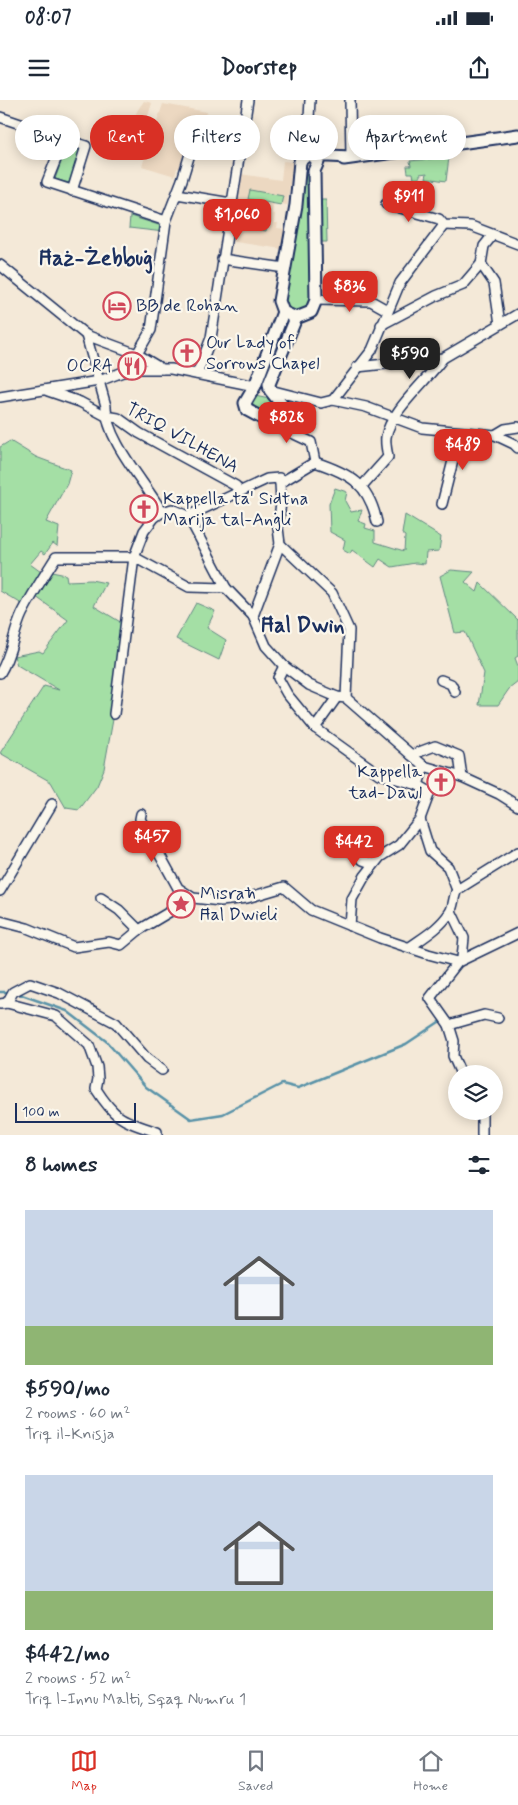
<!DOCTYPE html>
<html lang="en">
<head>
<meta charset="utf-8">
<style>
	body { margin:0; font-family:Mynerve,sans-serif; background:#f2f2f3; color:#1f2937; height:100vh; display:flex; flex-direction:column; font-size:19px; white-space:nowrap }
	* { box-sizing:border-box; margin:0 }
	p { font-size:16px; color:#747a83 }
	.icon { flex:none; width:28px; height:28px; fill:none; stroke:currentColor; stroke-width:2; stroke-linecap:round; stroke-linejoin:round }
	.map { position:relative; height:1035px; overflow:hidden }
	.panel { display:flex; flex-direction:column; background:#fff; flex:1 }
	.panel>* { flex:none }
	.banner { position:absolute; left:15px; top:15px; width:489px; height:45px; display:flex; gap:10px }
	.controls { position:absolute; left:448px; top:965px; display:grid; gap:10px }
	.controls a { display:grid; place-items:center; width:55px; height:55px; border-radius:50%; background:#fff; box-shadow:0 2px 12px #0003; font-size:25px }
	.scale { position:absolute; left:15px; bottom:12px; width:121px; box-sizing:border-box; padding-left:5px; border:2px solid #1b2f5e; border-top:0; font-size:14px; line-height:18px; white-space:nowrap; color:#1b2f5e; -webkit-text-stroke:4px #fbf7ec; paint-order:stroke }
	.price { position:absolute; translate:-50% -42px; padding:0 11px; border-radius:10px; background:#d93025; color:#fff; font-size:16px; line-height:32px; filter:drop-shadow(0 1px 2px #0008) }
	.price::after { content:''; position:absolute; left:50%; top:30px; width:15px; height:11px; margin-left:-8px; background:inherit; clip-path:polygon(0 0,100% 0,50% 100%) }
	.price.current { background:#222; color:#fff }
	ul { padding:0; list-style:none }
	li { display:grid; align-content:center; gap:10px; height:265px; padding:0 25px }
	li span { display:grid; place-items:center; height:155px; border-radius:0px; color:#555 }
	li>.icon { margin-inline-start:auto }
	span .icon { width:90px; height:90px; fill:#fffc; stroke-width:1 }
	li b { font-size:21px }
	h2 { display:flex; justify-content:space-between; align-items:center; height:60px; padding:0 25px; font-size:21px }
	.chip { padding:0 18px; border-radius:22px; background:#fff; box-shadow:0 2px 12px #0003; font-size:18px; line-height:45px }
	.chip.current { background:#d93025; color:#fff }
	.status { display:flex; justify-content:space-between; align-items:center; height:35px; padding:0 25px; background:#fff; direction:ltr }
	.status svg { height:14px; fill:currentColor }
	header { display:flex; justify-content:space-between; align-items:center; height:65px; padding:0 25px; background:#fff; font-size:22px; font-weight:700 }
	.tabs { display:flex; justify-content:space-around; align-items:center; height:70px; border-top:1px solid #e0e1e3; background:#fff; font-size:14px; color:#747a83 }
	.tabs a { display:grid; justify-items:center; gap:2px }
	.tabs .current { color:#d93025 }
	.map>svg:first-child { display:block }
</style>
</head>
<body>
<div class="status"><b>08:07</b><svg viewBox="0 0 49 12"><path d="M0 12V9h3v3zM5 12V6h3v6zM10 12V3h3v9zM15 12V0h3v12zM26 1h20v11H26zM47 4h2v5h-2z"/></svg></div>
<header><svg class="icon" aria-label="menu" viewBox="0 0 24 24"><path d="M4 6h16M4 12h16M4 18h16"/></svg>Doorstep<svg class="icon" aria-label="share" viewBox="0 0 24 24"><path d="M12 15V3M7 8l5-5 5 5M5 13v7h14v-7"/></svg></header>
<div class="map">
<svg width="518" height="1035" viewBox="0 0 518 1035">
	<rect width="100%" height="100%" fill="#f4e9d8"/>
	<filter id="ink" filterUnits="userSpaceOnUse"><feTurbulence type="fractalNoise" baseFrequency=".02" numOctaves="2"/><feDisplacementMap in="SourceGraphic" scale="10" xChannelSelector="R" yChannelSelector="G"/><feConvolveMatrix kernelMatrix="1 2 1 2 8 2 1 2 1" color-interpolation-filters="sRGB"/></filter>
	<g filter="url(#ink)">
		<!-- built -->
		<g fill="#ecd8c1">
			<path d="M 144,1 L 152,3 L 137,52 L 123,47 L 137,11 Z"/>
			<path d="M 163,4 L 207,12 L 204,22 L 195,20 L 181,69 L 177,68 L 175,76 L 142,66 Z"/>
			<path d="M 283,61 L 293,62 L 287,105 L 274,103 L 272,113 L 275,114 L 274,123 L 278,123 L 277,128 L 285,129 L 282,149 L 229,141 L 240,74 L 281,80 Z"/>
		</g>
		<!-- green -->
		<g fill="#a4dfa5" stroke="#608782">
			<path d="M 68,43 L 81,48 L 69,83 L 55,79 Z"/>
			<path d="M 449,57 L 446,81 L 426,78 L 427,73 L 420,74 L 420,78 L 414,79 L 413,73 L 408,73 L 407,66 L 411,66 L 410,61 Z"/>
			<path d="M 303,75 L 310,75 L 310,204 L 301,215 L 283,207 Z"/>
			<path d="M 250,90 L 283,96 L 281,105 L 248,99 Z"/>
			<path d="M 317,100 L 326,100 L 327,142 L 318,142 Z"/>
			<path d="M 247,112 L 269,116 L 266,131 L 244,127 Z"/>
			<path d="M 130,116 L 165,127 L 164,132 L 129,128 Z"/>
			<path d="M 255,296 L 274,300 L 278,302 L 272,315 L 253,310 L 250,303 Z"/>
			<path d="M 10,341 L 36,357 L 71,370 L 67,384 L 46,422 L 59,427 L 57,446 L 53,443 L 45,454 L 41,451 L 30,464 L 41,472 L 22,504 L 0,491 L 0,347 Z"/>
			<path d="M 335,388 L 347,392 L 345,401 L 351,412 L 362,410 L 358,421 L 366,424 L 365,428 L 375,431 L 375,442 L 404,451 L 405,436 L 402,434 L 405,415 L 441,437 L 439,451 L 426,452 L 425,464 L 415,463 L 392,467 L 380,459 L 375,467 L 352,450 L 350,454 L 343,450 L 345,440 L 330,432 L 329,404 Z"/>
			<path d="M 451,470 L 474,472 L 465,482 L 477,492 L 480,483 L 518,520 L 518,556 L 515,558 L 518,566 L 518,582 L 509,589 L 498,605 L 479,605 L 484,573 L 465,532 L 455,533 L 440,476 Z"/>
			<path d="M 47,471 L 66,475 L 67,481 L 91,480 L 106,483 L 94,506 L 122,523 L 114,614 L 104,669 L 97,686 L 79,710 L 66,708 L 51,682 L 0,653 L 44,586 L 59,590 L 17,565 L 14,556 L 39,551 L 43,553 L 68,520 L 32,494 Z"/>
			<path d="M 196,503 L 215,511 L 207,528 L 226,540 L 219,560 L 176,539 Z"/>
		</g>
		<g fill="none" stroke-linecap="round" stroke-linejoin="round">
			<!-- stream -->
			<g stroke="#5992a8" stroke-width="2.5">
				<path d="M 0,892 L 11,892"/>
				<path d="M 16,893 L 67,911 L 106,941 L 146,987 L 191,1019 L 223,1014 L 282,984 L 298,988 L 406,944 L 439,922"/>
			</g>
			<!-- minor casing -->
			<g stroke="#1b2f5e" stroke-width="12">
				<g id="minor">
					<path d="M 350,0 L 351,57"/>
					<path d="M 0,17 L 64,39 L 47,82 L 166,121"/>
					<path d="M 64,39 L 86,46 L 72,91"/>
					<path d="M 307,55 L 310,0"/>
					<path d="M 177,94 L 231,103"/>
					<path d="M 386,104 L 439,119 L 444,125 L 471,126 L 518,144"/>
					<path d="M 222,159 L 285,168"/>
					<path d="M 481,164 L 494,183 L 500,224"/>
					<path d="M 0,165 L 86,235 L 137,254 L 162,269"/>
					<path d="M 316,200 L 371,201 L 387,210"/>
					<path d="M 381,225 L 436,196 L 463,185 L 481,164 L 484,146 L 492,136"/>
					<path d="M 86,235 L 106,306 C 105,340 146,383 162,412"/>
					<path d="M 357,267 L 443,258 L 518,214"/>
					<path d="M 138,269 L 141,262 L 137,254 L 151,230 L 166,121 L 182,80 L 200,21"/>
					<path d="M 197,274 L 211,238 L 248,0"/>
					<path d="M 270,290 L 321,303 L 333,300 L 366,307 L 422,328 L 495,335 L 514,344 L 518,348"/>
					<path d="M 48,291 L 80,302 L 106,316 L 118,318 L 139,333 L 236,386 L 238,393"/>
					<path d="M 0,297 L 99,281 L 123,272 L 138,269 L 171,269 L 255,286"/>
					<path d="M 333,300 L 372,250 L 400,183 L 444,125"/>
					<path d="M 273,324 L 311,342 L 315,362"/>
					<path d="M 495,335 L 505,329 L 518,327"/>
					<path d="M 315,362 C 351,374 369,384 377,422"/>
					<path d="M 362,386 L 388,357 C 387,351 385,343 386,337 C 390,311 427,281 443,258"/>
					<path d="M 442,404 L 460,333"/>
					<path d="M 188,416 L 267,379 L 279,378 L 280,383"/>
					<path d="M 280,444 L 332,493 L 349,530 L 346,598"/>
					<path d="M 253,516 L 280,444 L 278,428 L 281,402 L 280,383 L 315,362"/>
					<path d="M 284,566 L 278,578 L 287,594 L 315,628 L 379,674 L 418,685 L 430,692 L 420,719 L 399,745 L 380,757 L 365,776 L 352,799 L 350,826"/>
					<path d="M 0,573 C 12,554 13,533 22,514 C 32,494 44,476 56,457 L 134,457 L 189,487 L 226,488"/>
					<path d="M 441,580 L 451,584 L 455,592"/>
					<path d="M 114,614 L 134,457 L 144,431 L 154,418 L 162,412 L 172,409 L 188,416 L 226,488 L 253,516 L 266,546 L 284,566 L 309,585 L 337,597 L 346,598 L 424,666 L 462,677 L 499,694 L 518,706"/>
					<path d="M 315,628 L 337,597"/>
					<path d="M 411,655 L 435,646 L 459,656 L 462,677"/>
					<path d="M 418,685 L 424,666"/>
					<path d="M 141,714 L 140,719 L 178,788 L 193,798 L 221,801 L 247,798 L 284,787 L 311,810 L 380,838 L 428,854 L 458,862 L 518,833"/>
					<path d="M 420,719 L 430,751 L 448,767 L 457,790"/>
					<path d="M 348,748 L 363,760 L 374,764"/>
					<path d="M 0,791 L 52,704"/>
					<path d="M 101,798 L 119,810 L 139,830"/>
					<path d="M 451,811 L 464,838 L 462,858"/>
					<path d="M 0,821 L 27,828 L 74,847 L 109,842 L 121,845 L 139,830 L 193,798"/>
					<path d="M 410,847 C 424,837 440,828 450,812 C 454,806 453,797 457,790 L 518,752"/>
					<path d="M 458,862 L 430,898 L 449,925 L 454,941 L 453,956 L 461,974"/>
					<path d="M 7,903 L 13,892 L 30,883 L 59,893 L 116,923 L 147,959 L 162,970"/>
					<path d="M 0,904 L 7,903 L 56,916 L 89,945 L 97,967 L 98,979 L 96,989 C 116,1020 122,1020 157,1032 L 157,1035"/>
					<path d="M 449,925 L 484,915 L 498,918"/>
					<path d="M 482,1011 L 482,1035"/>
				</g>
			</g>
			<!-- tertiary casing -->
			<g stroke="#1b2f5e" stroke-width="15">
				<g id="tertiary">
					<path d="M 313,56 L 318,62 L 314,71 L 316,200 L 311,212 L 296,218 L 283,212 L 279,201 L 296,105 L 300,61 L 307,55 L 351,57"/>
					<path d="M 344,59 L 518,35"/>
					<path d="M 283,212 L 255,286 L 245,303 L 247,310 L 273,324 L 282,305 L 270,290 L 269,284 L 296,218"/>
				</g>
			</g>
			<!-- minor -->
			<use href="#minor" stroke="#fbf7ec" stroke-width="9"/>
			<!-- tertiary -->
			<use href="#tertiary" stroke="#fbf7ec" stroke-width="11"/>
		</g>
	</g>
	<!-- icons -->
	<defs>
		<g id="hotel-ring" transform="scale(1.4375)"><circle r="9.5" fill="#fbf7ec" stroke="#d1495b" stroke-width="1.5"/><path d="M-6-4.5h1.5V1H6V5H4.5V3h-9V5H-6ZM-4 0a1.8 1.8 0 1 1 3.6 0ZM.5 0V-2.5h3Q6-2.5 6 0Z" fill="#d1495b"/></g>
		<g id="church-ring" transform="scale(1.4375)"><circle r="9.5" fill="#fbf7ec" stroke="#d1495b" stroke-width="1.5"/><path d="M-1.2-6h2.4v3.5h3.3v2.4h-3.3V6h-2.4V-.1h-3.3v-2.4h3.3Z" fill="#d1495b"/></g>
		<g id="restaurant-ring" transform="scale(1.4375)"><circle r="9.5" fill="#fbf7ec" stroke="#d1495b" stroke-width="1.5"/><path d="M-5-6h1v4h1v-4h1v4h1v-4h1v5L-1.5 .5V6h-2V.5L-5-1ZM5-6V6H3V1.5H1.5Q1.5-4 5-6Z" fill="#d1495b"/></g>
		<g id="sight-ring" transform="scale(1.4375)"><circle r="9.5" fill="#fbf7ec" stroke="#d1495b" stroke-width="1.5"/><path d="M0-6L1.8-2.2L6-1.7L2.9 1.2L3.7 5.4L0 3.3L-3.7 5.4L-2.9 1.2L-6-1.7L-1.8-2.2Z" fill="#d1495b"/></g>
	</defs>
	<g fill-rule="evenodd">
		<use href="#hotel-ring" x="117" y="206"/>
		<use href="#church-ring" x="187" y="253"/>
		<use href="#restaurant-ring" x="132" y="266"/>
		<use href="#church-ring" x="144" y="409"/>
		<use href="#church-ring" x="441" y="682"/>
		<use href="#sight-ring" x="181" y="804"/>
	</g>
	<g text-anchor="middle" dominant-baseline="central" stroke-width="4.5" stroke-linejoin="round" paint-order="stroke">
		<!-- poi labels -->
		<g font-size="18" fill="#1b2f5e" stroke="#fbf7ec" text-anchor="start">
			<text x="136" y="206">BB de Rohan</text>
			<text x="206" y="243">Our Lady of<tspan x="206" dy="21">Sorrows Chapel</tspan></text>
			<text x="113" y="266" text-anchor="end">OCRA</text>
			<text x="163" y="399">Kappella ta' Sidtna<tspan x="163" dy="21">Marija tal-Anġli</tspan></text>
			<text x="422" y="672" text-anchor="end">Kappella<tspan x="422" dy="21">tad-Dawl</tspan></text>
			<text x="200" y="794">Misraħ<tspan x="200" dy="21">Ħal Dwieli</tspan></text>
		</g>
		<!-- street labels -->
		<g font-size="18" fill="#1b2f5e" stroke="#fbf7ec">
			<text transform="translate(182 338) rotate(29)">TRIQ VILHENA</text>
		</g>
		<!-- district labels -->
		<g font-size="22" font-weight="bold" fill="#1b2f5e" stroke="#fbf7ec">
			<text x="96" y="159">Ħaż-Żebbuġ</text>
			<text x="303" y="526">Ħal Dwin</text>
		</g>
	</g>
</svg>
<div class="controls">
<a><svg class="icon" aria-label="layers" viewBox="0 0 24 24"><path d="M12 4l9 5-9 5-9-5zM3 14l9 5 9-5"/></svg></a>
</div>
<div class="scale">100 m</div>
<b class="price" style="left:409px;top:123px">$911</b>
<b class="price" style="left:237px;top:141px">$1,060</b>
<b class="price" style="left:350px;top:213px">$836</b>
<b class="price current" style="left:410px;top:280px">$590</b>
<b class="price" style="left:287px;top:344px">$828</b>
<b class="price" style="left:463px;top:371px">$489</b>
<b class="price" style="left:152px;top:763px">$457</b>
<b class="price" style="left:354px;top:768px">$442</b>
<div class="banner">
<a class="chip">Buy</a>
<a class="chip current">Rent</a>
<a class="chip">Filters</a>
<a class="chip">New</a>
<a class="chip">Apartment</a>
</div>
</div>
<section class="panel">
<h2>8 homes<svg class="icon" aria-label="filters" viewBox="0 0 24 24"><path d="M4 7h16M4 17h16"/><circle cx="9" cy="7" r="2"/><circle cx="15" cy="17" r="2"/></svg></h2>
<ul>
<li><span style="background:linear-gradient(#c9d6e8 75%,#8fb573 0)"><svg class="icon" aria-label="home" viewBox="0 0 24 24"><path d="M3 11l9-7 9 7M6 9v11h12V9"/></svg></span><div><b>$590/mo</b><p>2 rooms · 60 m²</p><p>Triq il-Knisja</p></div></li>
<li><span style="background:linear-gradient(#c9d6e8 75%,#8fb573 0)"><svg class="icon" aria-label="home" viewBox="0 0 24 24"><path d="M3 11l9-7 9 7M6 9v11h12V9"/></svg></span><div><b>$442/mo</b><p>2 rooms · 52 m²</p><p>Triq l-Innu Malti, Sqaq Numru 1</p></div></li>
</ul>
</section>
<nav class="tabs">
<a class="current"><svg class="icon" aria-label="map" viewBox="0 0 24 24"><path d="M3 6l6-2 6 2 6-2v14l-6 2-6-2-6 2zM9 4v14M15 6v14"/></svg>Map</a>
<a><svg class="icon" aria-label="saved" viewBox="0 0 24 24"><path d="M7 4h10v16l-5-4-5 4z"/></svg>Saved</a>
<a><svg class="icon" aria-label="home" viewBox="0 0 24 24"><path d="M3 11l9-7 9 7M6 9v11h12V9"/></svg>Home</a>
</nav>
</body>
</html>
